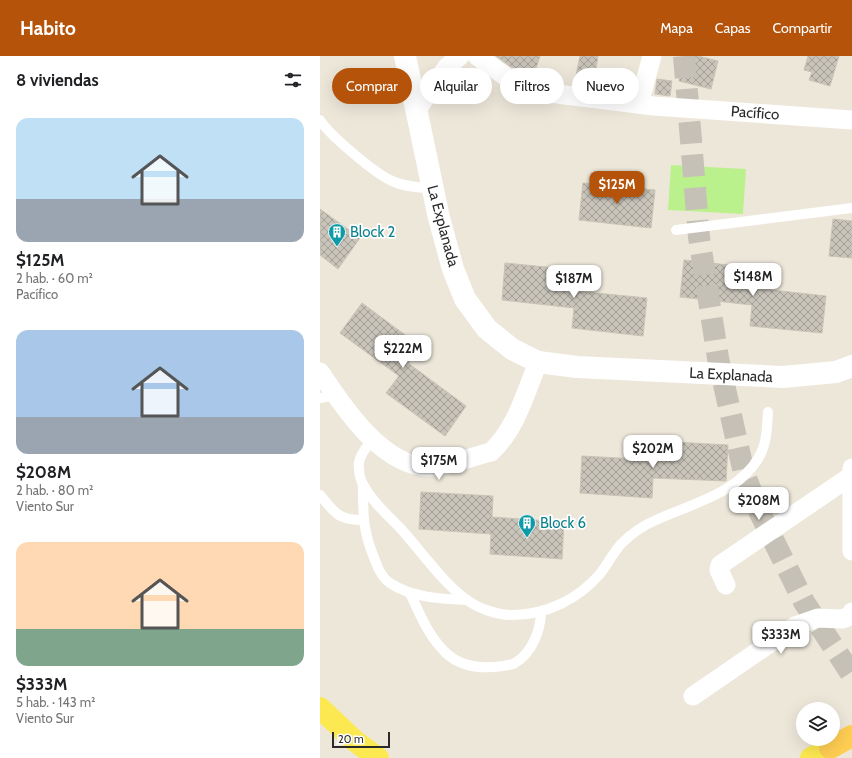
<!DOCTYPE html>
<html lang="es">
<head>
<meta charset="utf-8">
<style>
	body { margin:0; font-family:Cabin,sans-serif; background:#f6f6f6; color:#202124; height:100vh; display:flex; flex-direction:column; font-size:15px; white-space:nowrap }
	* { box-sizing:border-box; margin:0 }
	p { font-size:13px; color:#757577 }
	.icon { flex:none; width:22px; height:22px; fill:none; stroke:currentColor; stroke-width:2; stroke-linecap:round; stroke-linejoin:round }
	.map { position:relative; flex:1; overflow:hidden }
	.panel { display:flex; flex-direction:column; background:#fff; width:320px }
	.panel>* { flex:none }
	.hud { position:absolute; left:12px; top:12px; width:380px; height:36px; display:flex; gap:8px }
	.tools { position:absolute; left:476px; top:646px; display:grid; gap:8px }
	.tools a { display:grid; place-items:center; width:44px; height:44px; border-radius:50%; background:#fff; box-shadow:0 4px 16px #0002; font-size:20px }
	.scale { position:absolute; left:12px; bottom:10px; width:58px; box-sizing:border-box; padding-left:4px; border:2px solid #2a2a2a; border-top:0; font-size:11px; line-height:14px; white-space:nowrap; color:#2a2a2a; -webkit-text-stroke:3px #fff; paint-order:stroke }
	.price { position:absolute; translate:-50% -34px; padding:0 9px; border-radius:8px; background:#fff; color:#222; font-size:13px; line-height:26px; filter:drop-shadow(0 1px 2px #0008) }
	.price::after { content:''; position:absolute; left:50%; top:24px; width:12px; height:9px; margin-left:-6px; background:inherit; clip-path:polygon(0 0,100% 0,50% 100%) }
	.price.on { background:#b45309; color:#fff }
	ul { padding:0; list-style:none }
	li { display:grid; align-content:center; gap:8px; height:212px; padding:0 16px }
	li span { display:grid; place-items:center; height:124px; border-radius:12px; color:#555 }
	li>.icon { margin-inline-start:auto }
	span .icon { width:72px; height:72px; fill:#fffc; stroke-width:1 }
	li b { font-size:17px }
	h2 { display:flex; justify-content:space-between; align-items:center; height:48px; padding:0 16px; font-size:17px }
	.tag { padding:0 14px; border-radius:18px; background:#fff; box-shadow:0 4px 16px #0002; font-size:14px; line-height:36px }
	.tag.on { background:#b45309; color:#fff }
	header { display:flex; align-items:center; gap:24px; box-sizing:border-box; height:56px; padding:0 20px; background:#b45309; color:#fff }
	header strong { font-size:19px }
	nav { display:flex; gap:22px; margin-inline-start:auto; font-size:14px }
	main { display:flex; flex:1; min-height:0 }
	.map>svg:first-child { display:block }
</style>
</head>
<body>
<header>
<strong>Habito</strong>
<nav><a>Mapa</a><a>Capas</a><a>Compartir</a></nav>
</header>
<main>
<section class="panel">
<h2>8 viviendas<svg class="icon" aria-label="filters" viewBox="0 0 24 24"><path d="M4 7h16M4 17h16"/><circle cx="9" cy="7" r="2"/><circle cx="15" cy="17" r="2"/></svg></h2>
<ul>
<li><span style="background:linear-gradient(#bfe0f5 65%,#9aa5b1 0)"><svg class="icon" aria-label="home" viewBox="0 0 24 24"><path d="M3 11l9-7 9 7M6 9v11h12V9"/></svg></span><div><b>$125M</b><p>2 hab. · 60 m²</p><p>Pacífico</p></div></li>
<li><span style="background:linear-gradient(#a9c7e8 70%,#9aa5b1 0)"><svg class="icon" aria-label="home" viewBox="0 0 24 24"><path d="M3 11l9-7 9 7M6 9v11h12V9"/></svg></span><div><b>$208M</b><p>2 hab. · 80 m²</p><p>Viento Sur</p></div></li>
<li><span style="background:linear-gradient(#ffd9b3 70%,#7fa58c 0)"><svg class="icon" aria-label="home" viewBox="0 0 24 24"><path d="M3 11l9-7 9 7M6 9v11h12V9"/></svg></span><div><b>$333M</b><p>5 hab. · 143 m²</p><p>Viento Sur</p></div></li>
</ul>
</section>
<div class="map">
<svg width="532" height="702" viewBox="0 0 532 702">
	<defs>
		<pattern id="building-cross-hatch" width="8" height="8" patternUnits="userSpaceOnUse"><rect width="8" height="8" fill="#c8c4ba"/><path d="M0 0l8 8M0 8l8-8" fill="none" stroke="#a39f97"/></pattern>
	</defs>
	<rect width="100%" height="100%" fill="#ede7da"/>
	<!-- pitch -->
	<path fill="#bbf18c" d="M 351,109 L 426,113 L 423,158 L 348,154 Z"/>
	<!-- building -->
	<g fill="url(#building-cross-hatch)" stroke="#c9c4b4">
		<path d="M 176,0 L 220,0 L 214,18 L 191,11 Z"/>
		<path d="M 260,0 L 278,0 L 273,29 L 255,25 Z"/>
		<path d="M 364,0 L 378,0 L 398,5 L 391,33 L 359,25 Z"/>
		<path d="M 488,0 L 519,0 L 510,30 L 489,24 L 492,16 L 484,14 Z"/>
		<path d="M 337,23 L 352,25 L 350,40 L 335,38 Z"/>
		<path d="M 263,127 L 335,134 L 331,172 L 259,164 Z"/>
		<path d="M 0,153 L 40,182 L 18,213 L 0,199 Z"/>
		<path d="M 513,163 L 532,165 L 532,202 L 509,200 Z"/>
		<path d="M 364,204 L 435,212 L 433,232 L 506,240 L 502,277 L 430,270 L 432,249 L 360,241 Z"/>
		<path d="M 185,207 L 257,214 L 255,235 L 327,242 L 323,280 L 252,272 L 254,252 L 182,244 Z"/>
		<path d="M 42,247 L 100,290 L 88,307 L 146,350 L 125,380 L 66,337 L 79,320 L 20,277 Z"/>
		<path d="M 336,385 L 408,389 L 406,425 L 333,422 L 332,442 L 260,437 L 262,400 L 335,404 Z"/>
		<path d="M 101,436 L 173,440 L 172,461 L 244,466 L 242,503 L 170,498 L 171,478 L 99,473 Z"/>
	</g>
	<g fill="none" stroke-linecap="round" stroke-linejoin="round">
		<!-- trunk-tunnel -->
		<path stroke="#c6c1b7" stroke-width="22" stroke-dasharray="22 11" stroke-linecap="butt" d="M 364,0 L 379,181 L 398,302 L 424,417 L 439,455 L 484,546 L 532,619"/>
		<!-- service -->
		<g stroke="#fff" stroke-width="10">
			<path d="M 0,64 C 9,79 55,117 70,124 C 83,131 99,131 113,133"/>
			<path d="M 356,174 L 532,152"/>
			<path d="M 0,342 L 16,339"/>
			<path d="M 53,384 C 46,391 37,402 39,413 C 39,418 41,426 44,430 C 53,447 69,460 81,473 C 101,495 123,527 147,544 C 159,553 178,559 192,559 C 227,559 258,543 280,518 C 287,509 293,497 301,488 C 310,479 324,469 336,464 C 371,448 419,437 439,401 C 447,387 447,371 448,356"/>
			<path d="M 43,430 C 43,460 43,476 55,504 C 58,513 62,522 70,527 C 92,542 121,543 147,544"/>
			<path d="M 0,439 C 15,457 18,464 43,464"/>
			<path d="M 90,537 C 100,558 108,580 126,597 C 142,612 163,613 183,610 C 187,609 192,609 195,607 C 212,597 221,574 221,555"/>
		</g>
		<!-- minor -->
		<g stroke="#fff" stroke-width="19">
			<path d="M 157,0 L 192,25 L 229,37 L 334,50 L 532,64"/>
			<path d="M 319,48 L 332,0"/>
			<path d="M 96,55 L 127,11 L 140,0"/>
			<path d="M 0,316 C 23,351 64,413 112,411 C 128,410 154,400 171,396 C 196,373 206,336 218,306"/>
			<path d="M 532,412 L 532,495"/>
			<path d="M 406,529 L 399,514 L 400,509 L 531,420"/>
			<path d="M 373,640 L 475,570 L 498,562 L 522,563 L 530,560 L 532,556"/>
		</g>
		<!-- tertiary -->
		<path stroke="#fff" stroke-width="22" d="M 85,0 L 119,162 L 133,213 L 145,243 L 167,273 L 192,293 L 218,306 L 257,311 L 463,321 L 516,316 L 532,310"/>
		<!-- primary -->
		<g stroke="#fce850" stroke-width="22">
			<path d="M 0,652 L 35,685 L 58,702"/>
			<path d="M 491,702 L 510,692"/>
		</g>
		<!-- trunk -->
		<path stroke="#fecd52" stroke-width="22" d="M 510,692 L 532,680"/>
	</g>
	<!-- icons -->
	<defs>
		<g id="building-pin" transform="scale(0.9)"><path d="M0 17L-7.5 6A9.5 9.5 0 1 1 7.5 6Z" fill="#0f9aa8" stroke="#fff"/><path d="M-4-6H4V6H1V3H-1V6H-4ZM-2.5-4.3h1.7v1.8h-1.7ZM.8-4.3h1.7v1.8H.8ZM-2.5-1h1.7V.8h-1.7ZM.8-1h1.7V.8H.8Z" fill="#fff"/></g>
	</defs>
	<g fill-rule="evenodd">
		<use href="#building-pin" x="17" y="176"/>
		<use href="#building-pin" x="207" y="467"/>
	</g>
	<g text-anchor="middle" dominant-baseline="central" stroke-width="3.5" stroke-linejoin="round" paint-order="stroke">
		<!-- street labels -->
		<g font-size="15" fill="#2a2a2a" stroke="#fff">
			<text transform="translate(435 57) rotate(4)">Pacífico</text>
			<text transform="translate(123 170) rotate(75)">La Explanada</text>
			<text transform="translate(411 319) rotate(3)">La Explanada</text>
		</g>
		<!-- culture labels -->
		<g font-size="15" fill="#0d838f" stroke="#fff" text-anchor="start">
			<text x="30" y="176">Block 2</text>
			<text x="220" y="467">Block 6</text>
		</g>
	</g>
</svg>
<div class="tools">
<a><svg class="icon" aria-label="layers" viewBox="0 0 24 24"><path d="M12 4l9 5-9 5-9-5zM3 14l9 5 9-5"/></svg></a>
</div>
<div class="scale">20 m</div>
<b class="price on" style="left:297px;top:149px">$125M</b>
<b class="price" style="left:433px;top:241px">$148M</b>
<b class="price" style="left:254px;top:243px">$187M</b>
<b class="price" style="left:83px;top:313px">$222M</b>
<b class="price" style="left:333px;top:413px">$202M</b>
<b class="price" style="left:119px;top:425px">$175M</b>
<b class="price" style="left:439px;top:465px">$208M</b>
<b class="price" style="left:461px;top:599px">$333M</b>
<div class="hud">
<a class="tag on">Comprar</a>
<a class="tag">Alquilar</a>
<a class="tag">Filtros</a>
<a class="tag">Nuevo</a>
</div>
</div>
</main>
</body>
</html>
